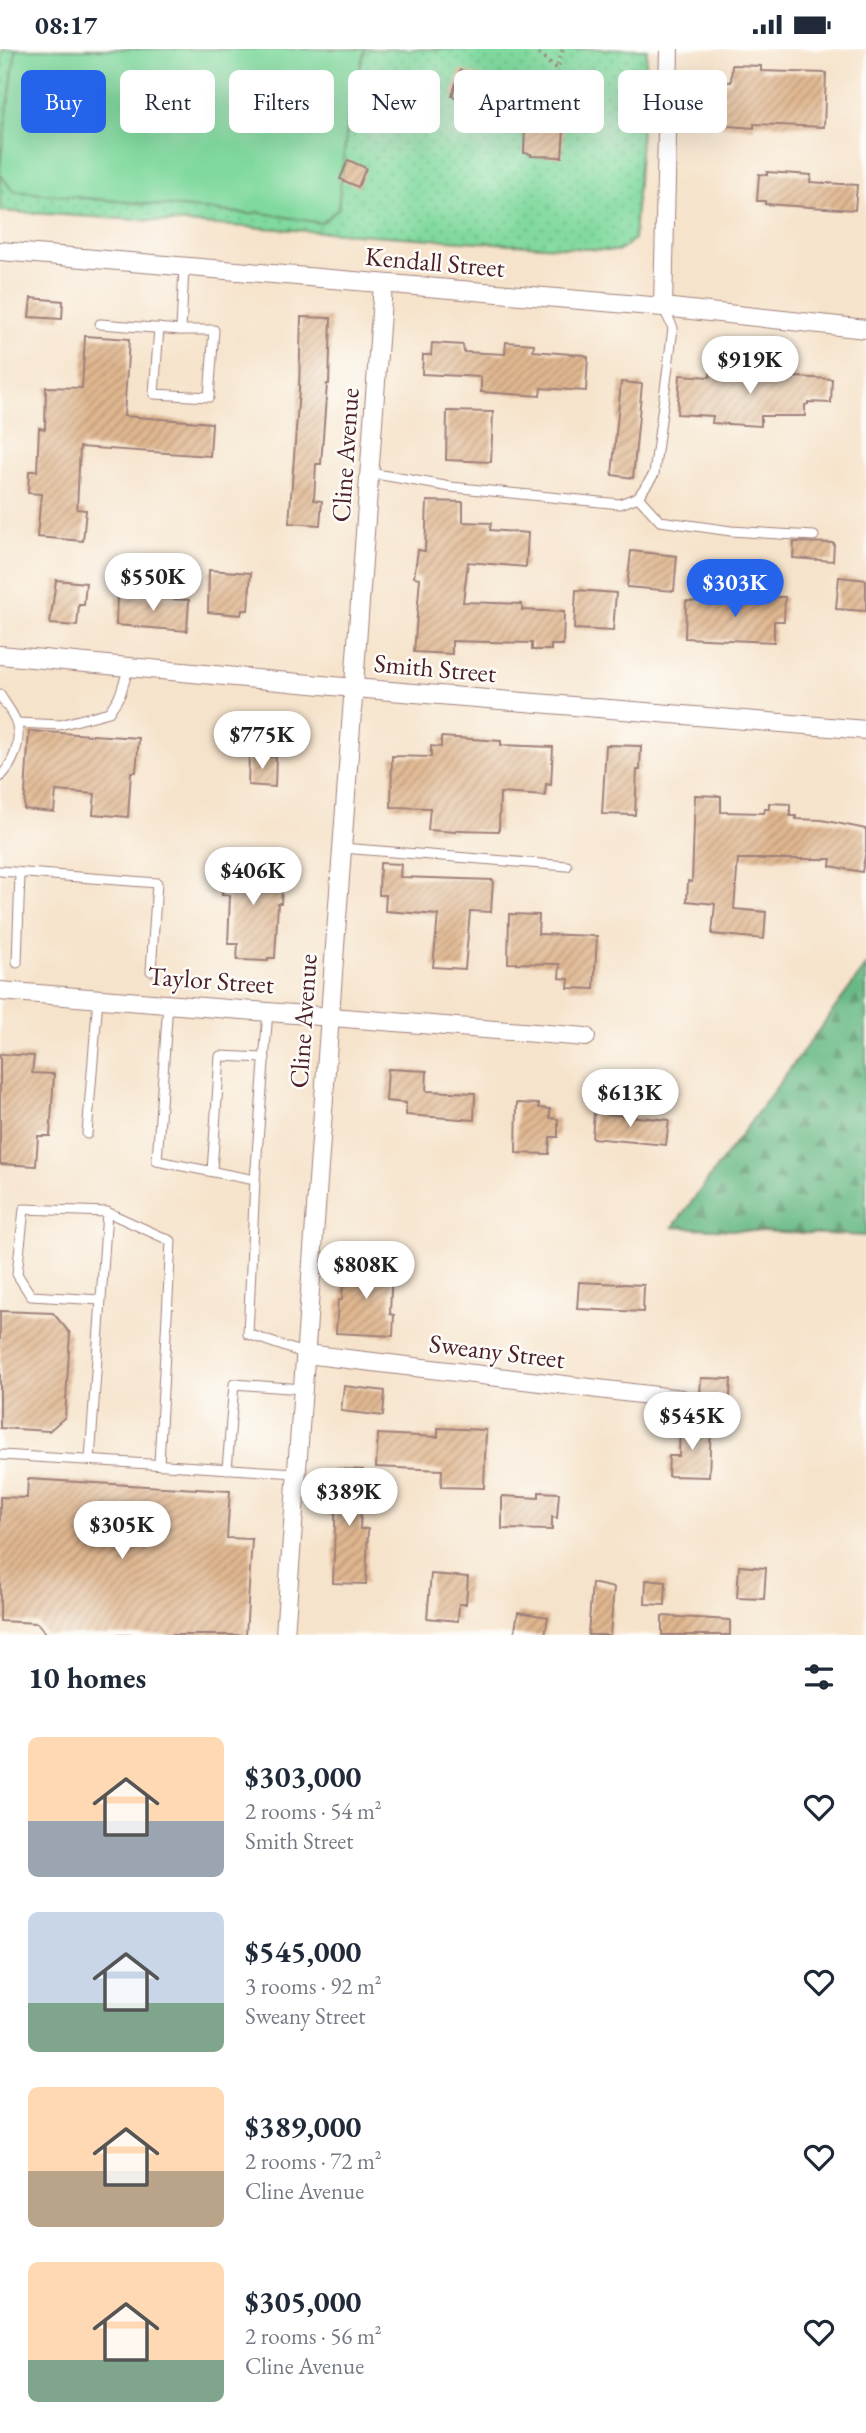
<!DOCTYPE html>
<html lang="en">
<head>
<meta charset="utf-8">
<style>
	body { margin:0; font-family:"EB Garamond",serif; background:#f6f6f7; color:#1f2937; height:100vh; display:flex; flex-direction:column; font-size:26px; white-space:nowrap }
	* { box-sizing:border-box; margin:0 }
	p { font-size:23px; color:#747a83 }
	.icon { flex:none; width:38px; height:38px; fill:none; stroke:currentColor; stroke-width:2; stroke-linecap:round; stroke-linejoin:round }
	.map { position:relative; height:1586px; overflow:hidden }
	.sheet { display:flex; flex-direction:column; background:#fff; flex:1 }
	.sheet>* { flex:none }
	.top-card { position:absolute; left:21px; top:21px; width:824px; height:63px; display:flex; gap:14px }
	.price { position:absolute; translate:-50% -60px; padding:0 16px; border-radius:24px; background:#fff; color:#222; font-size:23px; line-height:46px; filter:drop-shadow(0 2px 4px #0008) }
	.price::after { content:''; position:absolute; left:50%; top:42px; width:21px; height:16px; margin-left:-10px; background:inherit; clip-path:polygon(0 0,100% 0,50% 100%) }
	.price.on { background:#2563eb; color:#fff }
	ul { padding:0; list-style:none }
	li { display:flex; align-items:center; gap:21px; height:175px; padding:0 28px }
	li span { display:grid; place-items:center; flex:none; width:196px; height:140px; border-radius:10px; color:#555 }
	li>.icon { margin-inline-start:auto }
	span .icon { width:84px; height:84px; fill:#fffc; stroke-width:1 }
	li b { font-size:30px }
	h2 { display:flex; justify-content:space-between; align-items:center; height:84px; padding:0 28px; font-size:30px }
	.chip { padding:0 24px; border-radius:10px; background:#fff; box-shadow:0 7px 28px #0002; font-size:24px; line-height:63px }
	.chip.on { background:#2563eb; color:#fff }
	.status { display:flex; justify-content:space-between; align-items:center; height:49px; padding:0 35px; background:#fff; direction:ltr }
	.status svg { height:19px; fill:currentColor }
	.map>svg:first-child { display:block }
</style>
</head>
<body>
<div class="status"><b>08:17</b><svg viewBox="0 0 49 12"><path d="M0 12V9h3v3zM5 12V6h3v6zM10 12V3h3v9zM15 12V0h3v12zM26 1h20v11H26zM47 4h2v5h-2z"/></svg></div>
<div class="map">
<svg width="866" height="1586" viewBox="0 0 866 1586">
	<defs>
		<pattern id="forest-firs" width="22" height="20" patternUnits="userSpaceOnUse" patternTransform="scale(1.75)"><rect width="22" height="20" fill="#68b985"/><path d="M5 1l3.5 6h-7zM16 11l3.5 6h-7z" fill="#58966d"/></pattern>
		<pattern id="park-dots" width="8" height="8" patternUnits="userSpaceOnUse" patternTransform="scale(1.75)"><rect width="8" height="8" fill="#80d99e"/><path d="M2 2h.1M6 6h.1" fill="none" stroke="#70ba88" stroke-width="1.8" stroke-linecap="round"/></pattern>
		<pattern id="building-hatch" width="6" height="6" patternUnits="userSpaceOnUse" patternTransform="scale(1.75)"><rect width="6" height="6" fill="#e0b790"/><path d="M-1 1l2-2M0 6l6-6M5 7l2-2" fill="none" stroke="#b89476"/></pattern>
	</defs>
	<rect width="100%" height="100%" fill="#fdfcf7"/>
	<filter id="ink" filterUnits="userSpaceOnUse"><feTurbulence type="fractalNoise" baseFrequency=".0143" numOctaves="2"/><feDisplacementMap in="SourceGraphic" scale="14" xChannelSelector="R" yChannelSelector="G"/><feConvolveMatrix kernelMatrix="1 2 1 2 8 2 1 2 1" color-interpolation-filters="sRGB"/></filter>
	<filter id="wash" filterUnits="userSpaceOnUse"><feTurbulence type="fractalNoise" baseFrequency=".00686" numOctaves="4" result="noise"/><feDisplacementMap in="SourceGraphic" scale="28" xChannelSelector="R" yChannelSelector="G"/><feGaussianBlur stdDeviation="1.57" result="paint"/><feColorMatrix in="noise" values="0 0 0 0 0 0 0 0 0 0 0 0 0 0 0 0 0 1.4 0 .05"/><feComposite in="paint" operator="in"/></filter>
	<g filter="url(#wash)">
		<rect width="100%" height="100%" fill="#f6e3cb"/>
		<!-- forest -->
		<path fill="url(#forest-firs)" stroke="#596c58" stroke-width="2" d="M 866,917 L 866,1187 L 673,1178 Z"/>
		<!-- park -->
		<path fill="url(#park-dots)" stroke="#657c64" stroke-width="2" d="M 2,0 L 647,0 L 634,190 L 619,202 L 0,162 L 0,39 Z"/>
		<!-- pitch -->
		<path fill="#80d99e" stroke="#657c64" stroke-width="2" d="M 16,0 L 365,0 L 349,60 L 338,160 L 321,174 L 257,163 L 251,165 L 13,142 L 0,125 L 0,116 Z"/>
		<g id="blocks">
			<!-- building -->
			<g fill="url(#building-hatch)">
				<path d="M 732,16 L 761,17 L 761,22 L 826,24 L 824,78 L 754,75 L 754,79 L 702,75 L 704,32 L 731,33 Z"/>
				<path d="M 460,21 L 494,31 L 485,57 L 452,47 Z"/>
				<path d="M 525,78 L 564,80 L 562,108 L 531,107 L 531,105 L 524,104 Z"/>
				<path d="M 348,111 L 366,119 L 358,138 L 340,130 Z"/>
				<path d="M 767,123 L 811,126 L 810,133 L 857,136 L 855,161 L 765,155 L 765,152 L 757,152 L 759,125 L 767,126 Z"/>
				<path d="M 31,249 L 63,252 L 62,270 L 29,268 Z"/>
				<path d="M 301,268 L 331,269 L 329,335 L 327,335 L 321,415 L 316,415 L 314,451 L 322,452 L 320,476 L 289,474 L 299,341 Z"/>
				<path d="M 85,287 L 129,290 L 124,367 L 212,374 L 210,407 L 80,398 L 77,460 L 86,461 L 83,492 L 37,488 L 41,445 L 28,444 L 29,422 L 37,422 L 39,379 L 45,380 L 46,338 L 82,339 Z"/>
				<path d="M 506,293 L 534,295 L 533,302 L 584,306 L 588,308 L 586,342 L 541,339 L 540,347 L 481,343 L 481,328 L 422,325 L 423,306 L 431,306 L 432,294 L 463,296 L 464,303 L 505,305 Z"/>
				<path d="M 711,321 L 761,324 L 761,322 L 794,323 L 794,328 L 832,330 L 831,354 L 808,353 L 808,355 L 805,356 L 805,367 L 761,367 L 761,377 L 712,374 L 713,367 L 677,365 L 680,326 L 710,328 Z"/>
				<path d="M 621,333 L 642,335 L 633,429 L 612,426 Z"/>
				<path d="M 447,362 L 493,363 L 491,413 L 446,411 Z"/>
				<path d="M 427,452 L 463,453 L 463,473 L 491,474 L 490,481 L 528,484 L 526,518 L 468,513 L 463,553 L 522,555 L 522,561 L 564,563 L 563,596 L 551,596 L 551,601 L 532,601 L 532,594 L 452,592 L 452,605 L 414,603 L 420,529 L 414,528 L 418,501 L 425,502 Z"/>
				<path d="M 794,493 L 834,494 L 833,512 L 793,509 Z"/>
				<path d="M 631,502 L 677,507 L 674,542 L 627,538 Z"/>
				<path d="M 209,521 L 251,524 L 248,561 L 242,561 L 241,566 L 208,563 Z"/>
				<path d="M 839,528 L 866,531 L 866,562 L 836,560 Z"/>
				<path d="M 56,531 L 86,534 L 84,556 L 79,556 L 77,577 L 50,575 Z"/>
				<path d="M 576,541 L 616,544 L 613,582 L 574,580 Z"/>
				<path d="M 117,547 L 189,551 L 187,582 L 116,576 Z"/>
				<path d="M 748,547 L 785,548 L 784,572 L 774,572 L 774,593 L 685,589 L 686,552 L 748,554 Z"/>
				<path d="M 29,682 L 139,689 L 136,723 L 131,723 L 128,768 L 93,765 L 95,745 L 56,742 L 54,763 L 24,760 Z"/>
				<path d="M 441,688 L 501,692 L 501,696 L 553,698 L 551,736 L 546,735 L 545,747 L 500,744 L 499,782 L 456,781 L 456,783 L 428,781 L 430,759 L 391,758 L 392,707 L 431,708 L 431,697 L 441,698 Z"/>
				<path d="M 606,696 L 641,697 L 640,721 L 637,721 L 635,766 L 602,765 Z"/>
				<path d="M 249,706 L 276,708 L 275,738 L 248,736 Z"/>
				<path d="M 695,746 L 721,747 L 721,763 L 764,764 L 765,760 L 769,760 L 769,754 L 790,755 L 790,767 L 796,767 L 796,770 L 822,771 L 866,780 L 866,801 L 862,823 L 830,817 L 831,810 L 738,810 L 734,860 L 766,863 L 764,890 L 712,885 L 715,855 L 687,852 L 688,832 L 692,833 Z"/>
				<path d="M 224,812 L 280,814 L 279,826 L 283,826 L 281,854 L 278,854 L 275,909 L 268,909 L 268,912 L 237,911 L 238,895 L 228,895 L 230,846 L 222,846 Z"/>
				<path d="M 380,814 L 401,815 L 400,828 L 493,831 L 491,863 L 470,862 L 465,920 L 433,918 L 438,866 L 385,862 L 386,846 L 379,846 Z"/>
				<path d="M 509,865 L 539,866 L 538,885 L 597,887 L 594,940 L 568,939 L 569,930 L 559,929 L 560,915 L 508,914 Z"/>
				<path d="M 0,1005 L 34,1007 L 32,1024 L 54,1025 L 50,1087 L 38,1087 L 36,1117 L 0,1115 Z"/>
				<path d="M 388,1020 L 427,1022 L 426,1042 L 475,1044 L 474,1071 L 406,1066 L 406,1054 L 386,1052 Z"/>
				<path d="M 517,1054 L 539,1055 L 539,1059 L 550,1060 L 550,1069 L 558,1070 L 558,1088 L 550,1088 L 549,1105 L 516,1104 Z"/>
				<path d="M 594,1064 L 669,1071 L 666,1096 L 592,1089 Z"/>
				<path d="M 344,1214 L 392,1218 L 390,1265 L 394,1266 L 393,1287 L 336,1284 L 338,1251 L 342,1251 Z"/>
				<path d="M 579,1233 L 644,1236 L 643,1263 L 577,1260 Z"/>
				<path d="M 0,1262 L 53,1264 L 70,1284 L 65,1368 L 49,1382 L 0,1379 Z"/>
				<path d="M 701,1329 L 731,1330 L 730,1348 L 700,1347 Z"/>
				<path d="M 344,1337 L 385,1342 L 383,1367 L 341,1362 Z"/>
				<path d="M 680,1374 L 711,1375 L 709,1428 L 668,1427 L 669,1407 L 679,1407 Z"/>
				<path d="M 438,1379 L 486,1381 L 484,1439 L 441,1438 L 442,1421 L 376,1418 L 378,1385 L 438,1388 Z"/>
				<path d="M 332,1420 L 363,1421 L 360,1480 L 368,1480 L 366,1535 L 333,1534 L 336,1445 L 331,1445 Z"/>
				<path d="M 28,1430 L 230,1442 L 227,1489 L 252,1490 L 246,1586 L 47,1586 L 37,1574 L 0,1572 L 0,1448 L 27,1449 Z"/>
				<path d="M 539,1443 L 559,1444 L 557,1469 L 552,1468 L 552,1481 L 502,1480 L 502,1447 L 539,1449 Z"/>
				<path d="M 739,1517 L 766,1519 L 764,1550 L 737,1549 Z"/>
				<path d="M 431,1525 L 468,1528 L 466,1555 L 459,1555 L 458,1572 L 427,1569 Z"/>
				<path d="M 646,1531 L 666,1533 L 665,1556 L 645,1555 Z"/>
				<path d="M 592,1534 L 614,1539 L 610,1586 L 588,1586 Z"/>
				<path d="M 518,1563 L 548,1568 L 545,1586 L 514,1586 Z"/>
				<path d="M 662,1567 L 730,1571 L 730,1586 L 662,1586 Z"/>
			</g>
		</g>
	</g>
	<g filter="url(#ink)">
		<use href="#blocks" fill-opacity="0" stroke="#a0817b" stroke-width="2"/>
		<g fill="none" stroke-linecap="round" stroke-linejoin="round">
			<!-- lane casing -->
			<g stroke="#a0817b" stroke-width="11">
				<g id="lane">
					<path d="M 100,275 L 181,281 L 184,218"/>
					<path d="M 159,279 L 154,345 L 209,348 L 214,281 L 181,281"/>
					<path d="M 370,424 L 451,438 L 620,455 L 638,448 L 654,425 L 673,279 L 663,258"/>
					<path d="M 638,448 L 660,472 L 731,482 L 814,487"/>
					<path d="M 0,646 C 5,655 15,666 17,676 C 21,695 14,714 0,728"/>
					<path d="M 17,674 L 60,676 L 109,663 L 120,646 L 129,618"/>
					<path d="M 342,799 L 567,817"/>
					<path d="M 0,822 L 157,834 L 151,922"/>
					<path d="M 17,914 L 20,824"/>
					<path d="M 168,954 L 157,1112 L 255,1131 L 248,1285 L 306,1305"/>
					<path d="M 87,1085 L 98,949"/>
					<path d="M 212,1122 L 220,1007 L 265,1009"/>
					<path d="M 255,1131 L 268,962"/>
					<path d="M 107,1163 L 171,1192 L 159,1415"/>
					<path d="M 2,1406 L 297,1424"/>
					<path d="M 90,1411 L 107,1163 L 24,1160 L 17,1225 L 31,1247 L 101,1251"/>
					<path d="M 227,1420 L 234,1335 L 303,1340"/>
				</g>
			</g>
			<!-- street casing -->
			<g stroke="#a0817b" stroke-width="20">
				<g id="street">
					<path d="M 0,202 L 663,258 L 866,280"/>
					<path d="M 663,258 L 669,0"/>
					<path d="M 0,606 L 354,639 L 866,681"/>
					<path d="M 0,942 L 586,988"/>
					<path d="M 306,1305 L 682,1350"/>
					<path d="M 285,1586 L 383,236"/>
				</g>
			</g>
			<!-- path -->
			<path stroke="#a0817b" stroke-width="4.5" stroke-dasharray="2 5" stroke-linecap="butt" d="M 533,0 L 557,20 L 563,0"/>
			<!-- lane -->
			<use href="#lane" stroke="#fff" stroke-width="9"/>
			<!-- street -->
			<use href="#street" stroke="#fff" stroke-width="18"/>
		</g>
	</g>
	<g text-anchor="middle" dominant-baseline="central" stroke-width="5" stroke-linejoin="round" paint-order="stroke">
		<!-- street labels -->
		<g font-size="26" fill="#4a1f2b" stroke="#fdfcf7">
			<text transform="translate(435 213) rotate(5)">Kendall Street</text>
			<text transform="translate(345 406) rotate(-86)">Cline Avenue</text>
			<text transform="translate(435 619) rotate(5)">Smith Street</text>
			<text transform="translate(211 931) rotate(4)">Taylor Street</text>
			<text transform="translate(303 972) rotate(-86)">Cline Avenue</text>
			<text transform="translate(497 1302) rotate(7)">Sweany Street</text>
		</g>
	</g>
</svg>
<b class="price" style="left:750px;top:347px">$919K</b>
<b class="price" style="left:153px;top:564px">$550K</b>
<b class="price on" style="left:735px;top:570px">$303K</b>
<b class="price" style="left:262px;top:722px">$775K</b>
<b class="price" style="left:253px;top:858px">$406K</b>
<b class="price" style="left:630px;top:1080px">$613K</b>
<b class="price" style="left:366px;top:1252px">$808K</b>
<b class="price" style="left:692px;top:1403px">$545K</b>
<b class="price" style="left:349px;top:1479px">$389K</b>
<b class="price" style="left:122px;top:1512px">$305K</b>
<div class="top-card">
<a class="chip on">Buy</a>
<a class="chip">Rent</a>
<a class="chip">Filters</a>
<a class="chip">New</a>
<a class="chip">Apartment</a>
<a class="chip">House</a>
</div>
</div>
<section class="sheet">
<h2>10 homes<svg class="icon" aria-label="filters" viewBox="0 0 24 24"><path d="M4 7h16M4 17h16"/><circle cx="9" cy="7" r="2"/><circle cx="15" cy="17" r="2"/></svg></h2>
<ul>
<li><span style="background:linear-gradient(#ffd9b3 60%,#9aa5b1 0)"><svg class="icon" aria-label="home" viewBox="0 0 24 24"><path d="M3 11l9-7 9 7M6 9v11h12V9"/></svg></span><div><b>$303,000</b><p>2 rooms · 54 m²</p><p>Smith Street</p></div><svg class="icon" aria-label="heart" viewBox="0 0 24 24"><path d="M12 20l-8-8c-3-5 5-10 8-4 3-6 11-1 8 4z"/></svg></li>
<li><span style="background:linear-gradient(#c9d6e8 65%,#7fa58c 0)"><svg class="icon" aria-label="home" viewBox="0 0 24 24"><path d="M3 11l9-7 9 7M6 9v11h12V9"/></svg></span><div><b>$545,000</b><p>3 rooms · 92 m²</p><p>Sweany Street</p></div><svg class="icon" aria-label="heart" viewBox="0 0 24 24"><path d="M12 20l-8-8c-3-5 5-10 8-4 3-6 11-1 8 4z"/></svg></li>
<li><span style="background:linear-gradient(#ffd9b3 60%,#b9a48a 0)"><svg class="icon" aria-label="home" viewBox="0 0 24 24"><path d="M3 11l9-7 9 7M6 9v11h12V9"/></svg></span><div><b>$389,000</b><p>2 rooms · 72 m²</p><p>Cline Avenue</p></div><svg class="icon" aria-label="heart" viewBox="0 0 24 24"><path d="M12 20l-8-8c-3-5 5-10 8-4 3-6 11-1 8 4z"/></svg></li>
<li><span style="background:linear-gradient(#ffd9b3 70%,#7fa58c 0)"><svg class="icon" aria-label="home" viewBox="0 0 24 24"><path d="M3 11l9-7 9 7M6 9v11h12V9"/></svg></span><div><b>$305,000</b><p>2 rooms · 56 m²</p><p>Cline Avenue</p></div><svg class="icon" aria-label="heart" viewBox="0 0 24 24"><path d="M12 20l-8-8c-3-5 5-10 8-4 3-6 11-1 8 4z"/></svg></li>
</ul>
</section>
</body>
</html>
